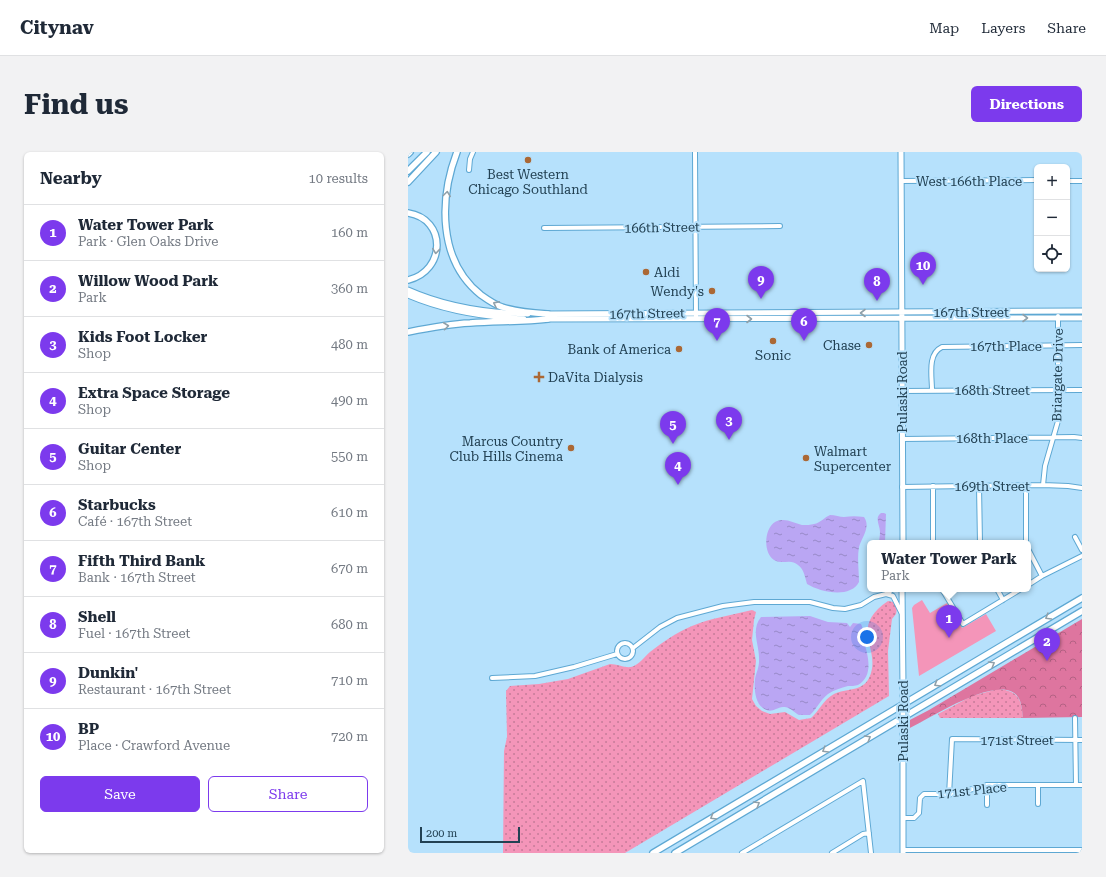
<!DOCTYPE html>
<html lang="en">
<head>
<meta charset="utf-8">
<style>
  :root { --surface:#fff; --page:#f2f2f3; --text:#1f2937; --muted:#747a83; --line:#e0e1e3; --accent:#7c3aed }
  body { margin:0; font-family:"Roboto Serif",serif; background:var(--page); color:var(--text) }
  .controls { position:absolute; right:12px; top:12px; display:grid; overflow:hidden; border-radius:6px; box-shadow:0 1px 3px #0004 }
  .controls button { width:36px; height:36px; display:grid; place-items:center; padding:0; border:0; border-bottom:1px solid var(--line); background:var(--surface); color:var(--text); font:20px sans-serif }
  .scale { position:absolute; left:12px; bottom:10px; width:100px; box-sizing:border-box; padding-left:4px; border:2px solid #224153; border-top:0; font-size:11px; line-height:14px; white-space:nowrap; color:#224153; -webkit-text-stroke:3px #b6e1fc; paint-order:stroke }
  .you { position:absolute; left:459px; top:485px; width:14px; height:14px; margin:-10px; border:3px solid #fff; border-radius:50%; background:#1a73e8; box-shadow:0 0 0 6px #1a73e833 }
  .badge { display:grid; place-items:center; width:26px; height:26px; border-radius:50%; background:var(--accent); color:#fff; font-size:13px; font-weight:700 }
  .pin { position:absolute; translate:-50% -33px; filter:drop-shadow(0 1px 2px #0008) }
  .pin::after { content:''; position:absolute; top:21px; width:14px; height:12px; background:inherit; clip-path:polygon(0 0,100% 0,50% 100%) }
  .popup { position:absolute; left:459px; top:388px; width:164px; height:52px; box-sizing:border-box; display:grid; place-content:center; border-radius:6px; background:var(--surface); filter:drop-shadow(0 1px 3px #0005); font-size:13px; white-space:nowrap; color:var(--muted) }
  .popup b { font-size:15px; color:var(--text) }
  .popup::after { content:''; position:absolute; left:50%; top:100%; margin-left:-8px; border:8px solid transparent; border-top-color:var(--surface) }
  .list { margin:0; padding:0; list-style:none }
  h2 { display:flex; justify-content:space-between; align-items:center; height:52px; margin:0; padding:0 16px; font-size:17px }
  h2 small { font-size:13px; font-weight:400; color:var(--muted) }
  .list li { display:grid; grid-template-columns:26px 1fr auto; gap:12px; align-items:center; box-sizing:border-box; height:56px; padding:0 16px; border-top:1px solid var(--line) }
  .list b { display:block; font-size:15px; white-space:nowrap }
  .list p { margin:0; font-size:13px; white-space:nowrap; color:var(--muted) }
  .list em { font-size:13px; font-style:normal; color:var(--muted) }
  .actions { display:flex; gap:8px; padding:12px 16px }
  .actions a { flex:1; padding:9px 0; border:1px solid var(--accent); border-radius:6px; text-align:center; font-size:14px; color:var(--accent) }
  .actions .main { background:var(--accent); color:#fff }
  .icon { flex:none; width:22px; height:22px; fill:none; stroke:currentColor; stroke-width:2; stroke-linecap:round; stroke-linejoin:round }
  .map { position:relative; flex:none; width:674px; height:701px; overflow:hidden; border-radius:6px }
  header { display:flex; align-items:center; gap:24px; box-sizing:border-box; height:56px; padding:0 20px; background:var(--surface); border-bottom:1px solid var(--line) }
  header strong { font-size:19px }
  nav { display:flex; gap:22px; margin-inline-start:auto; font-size:14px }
  .intro { display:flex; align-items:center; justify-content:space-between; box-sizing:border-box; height:96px; padding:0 24px }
  h1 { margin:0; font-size:28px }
  .button { padding:10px 18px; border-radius:6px; background:var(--accent); color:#fff; font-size:14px; font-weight:700 }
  main { display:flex; gap:24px; padding:0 24px }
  aside { flex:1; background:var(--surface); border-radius:6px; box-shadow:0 1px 3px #0004 }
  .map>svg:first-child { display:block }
</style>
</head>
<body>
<header>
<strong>Citynav</strong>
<nav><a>Map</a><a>Layers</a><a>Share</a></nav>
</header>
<div class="intro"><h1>Find us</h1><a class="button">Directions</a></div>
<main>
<aside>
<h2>Nearby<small>10 results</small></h2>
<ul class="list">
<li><span class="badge">1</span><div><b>Water Tower Park</b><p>Park · Glen Oaks Drive</p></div><em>160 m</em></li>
<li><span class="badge">2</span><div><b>Willow Wood Park</b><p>Park</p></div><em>360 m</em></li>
<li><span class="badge">3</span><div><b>Kids Foot Locker</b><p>Shop</p></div><em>480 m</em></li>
<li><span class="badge">4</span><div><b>Extra Space Storage</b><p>Shop</p></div><em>490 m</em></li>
<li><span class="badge">5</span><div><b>Guitar Center</b><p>Shop</p></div><em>550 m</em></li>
<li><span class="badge">6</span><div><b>Starbucks</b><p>Café · 167th Street</p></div><em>610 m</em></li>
<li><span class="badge">7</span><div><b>Fifth Third Bank</b><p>Bank · 167th Street</p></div><em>670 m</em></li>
<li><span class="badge">8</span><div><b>Shell</b><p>Fuel · 167th Street</p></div><em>680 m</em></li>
<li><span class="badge">9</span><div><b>Dunkin'</b><p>Restaurant · 167th Street</p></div><em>710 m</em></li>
<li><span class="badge">10</span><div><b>BP</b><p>Place · Crawford Avenue</p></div><em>720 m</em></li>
</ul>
<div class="actions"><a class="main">Save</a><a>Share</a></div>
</aside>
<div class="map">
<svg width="674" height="701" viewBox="0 0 674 701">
  <defs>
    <pattern id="grass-dots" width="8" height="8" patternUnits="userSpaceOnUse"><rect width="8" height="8" fill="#f495b9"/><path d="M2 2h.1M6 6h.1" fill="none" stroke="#c57b99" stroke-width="1.8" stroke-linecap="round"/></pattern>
    <pattern id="forest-crowns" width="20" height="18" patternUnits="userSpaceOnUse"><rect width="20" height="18" fill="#de759f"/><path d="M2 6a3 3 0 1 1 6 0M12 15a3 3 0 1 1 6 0" fill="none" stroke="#b46284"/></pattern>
    <pattern id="water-ripples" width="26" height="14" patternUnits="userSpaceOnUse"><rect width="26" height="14" fill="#baa6f3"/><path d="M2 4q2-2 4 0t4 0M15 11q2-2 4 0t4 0" fill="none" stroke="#9789c7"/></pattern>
  </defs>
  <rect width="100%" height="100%" fill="#b6e1fc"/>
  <path fill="url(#grass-dots)" d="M480,449L485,450L489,456L488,462L484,467L480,499L481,544L217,701H95L96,599L99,585L98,539L102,534L131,532L160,527L202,512C209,512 217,516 223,515C231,513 236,505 242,500C255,490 269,480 284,474C303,466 324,463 344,458L348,460L346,468L344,488L348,509L344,547L348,554L354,559L362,562L377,560L391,568L403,566C411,559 415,548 426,542C438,536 454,540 461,526C475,497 439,477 480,449Z
    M590,537C611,539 613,547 615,566H532L530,562L564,544Z"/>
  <path fill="url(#forest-crowns)" d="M674,467V565L615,566C614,559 614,551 610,545C592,519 519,569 498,578V570L521,558Z"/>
  <path fill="#f495b9" d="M514,448L522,461L539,451L554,476L578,462L588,479L511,524L504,456L506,453Z"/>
  <path fill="url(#water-ripples)" d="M473,361H476L478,362L477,391H471C471,388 472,384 472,380C472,373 466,366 473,361Z
    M422,363C427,363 432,365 436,365C443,364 449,364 456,365C463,375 454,385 451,395C449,407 451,418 451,430C442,447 412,440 399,432C397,425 396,417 390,413C383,406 374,413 366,408C355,401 356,377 367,370C377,365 385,371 394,373C398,373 403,373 406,372C412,371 417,365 422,363Z
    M402,464L420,470L439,471L442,475L445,471L453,472C456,478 455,484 456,490C460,503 466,524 450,533C447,534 443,534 440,534C433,536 426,538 420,542C412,548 409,557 402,563H391C387,561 381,554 375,555C367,556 363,562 355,556C347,551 346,536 347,527C348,521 351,516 351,509C352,493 342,479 353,465Z"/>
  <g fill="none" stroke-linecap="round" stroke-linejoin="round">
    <g stroke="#5ea8d3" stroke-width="6">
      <path id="minor" d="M287,0L288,167
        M61,18L62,7L65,0
        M493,29L629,28
        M659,29H674
        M136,76L372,74
        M524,238C524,224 519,202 534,195L674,193
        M494,239L674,238
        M494,287L666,285L674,286
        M635,333L637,314L650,269V164
        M525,334V391
        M571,334L572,391
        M618,334V391
        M494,335L635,333L660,334L674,336
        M667,385L674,398
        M620,397L634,424
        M620,433L634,424L674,404
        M534,437L555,472L613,437
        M589,437L595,448
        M478,442L485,444L493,460
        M209 499a8 8 0 1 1 16 0a8 8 0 1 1-16 0Z
        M225,496L252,475L269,466L315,454L346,450H402L425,456L437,457L453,453L466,445L478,442L485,437
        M84,526L127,524L166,515L209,502
        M667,566L668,633
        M579,633V653
        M630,633V652
        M541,643L544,587L674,588
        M496,666H506L511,661L512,646L516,642H547L579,633H674
        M495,698H674
        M334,701L455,629L463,701
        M424,701L455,682L461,681"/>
    </g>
    <g stroke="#5ea8d3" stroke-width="7">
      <path id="major" d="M493,0L495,391
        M0,138C38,155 79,161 120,162
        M0,143C37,159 76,165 116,167
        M138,162L674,159
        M138,167L674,166
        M494,437L495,535
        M495,582V701"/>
    </g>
    <g stroke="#5ea8d3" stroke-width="8">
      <path id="highway" d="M49,0C31,47 30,109 73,143C80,148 87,153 94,155C109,160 125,161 140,162
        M0,2L2,0
        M0,19L19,0
        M0,30L28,0
        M0,61C39,67 38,119 0,128
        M0,180C20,176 41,172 62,171C88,169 114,170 140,167
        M245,701L674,446
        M267,701L674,459"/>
    </g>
    <use href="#minor" stroke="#fff" stroke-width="4"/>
    <use href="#major" stroke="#fff" stroke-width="5"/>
    <use href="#highway" stroke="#fff" stroke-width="5.5"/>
    <g stroke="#5ea8d3" stroke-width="7" stroke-linecap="butt">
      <path id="major-bridge" d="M495,535V582"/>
    </g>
    <use href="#major-bridge" stroke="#fff" stroke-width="5"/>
  </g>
  <defs><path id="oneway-chevron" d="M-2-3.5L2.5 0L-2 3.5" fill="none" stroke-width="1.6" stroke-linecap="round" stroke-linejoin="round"/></defs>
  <g stroke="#90a0a9">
    <use href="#oneway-chevron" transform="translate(39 42) rotate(-82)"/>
    <use href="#oneway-chevron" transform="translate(28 99) rotate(96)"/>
    <use href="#oneway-chevron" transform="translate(88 152) rotate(-154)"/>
    <use href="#oneway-chevron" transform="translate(455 161) rotate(180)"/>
    <use href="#oneway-chevron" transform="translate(617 166)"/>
    <use href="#oneway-chevron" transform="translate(341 167)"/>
    <use href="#oneway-chevron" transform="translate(38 174) rotate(-7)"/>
    <use href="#oneway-chevron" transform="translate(640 465) rotate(149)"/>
    <use href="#oneway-chevron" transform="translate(584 512) rotate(-31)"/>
    <use href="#oneway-chevron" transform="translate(529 532) rotate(149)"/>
    <use href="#oneway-chevron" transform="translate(460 586) rotate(-31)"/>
    <use href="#oneway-chevron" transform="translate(417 598) rotate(149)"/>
    <use href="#oneway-chevron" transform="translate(349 652) rotate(-31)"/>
    <use href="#oneway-chevron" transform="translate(305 665) rotate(149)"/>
  </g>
  <g fill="#ab6835" stroke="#b6e1fc" stroke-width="1.5">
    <circle cx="120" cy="8" r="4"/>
    <circle cx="238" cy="120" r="4"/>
    <circle cx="304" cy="139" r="4"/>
    <circle cx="365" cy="189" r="4"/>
    <circle cx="461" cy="193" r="4"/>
    <circle cx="271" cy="197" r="4"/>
    <path d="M129 219h4v4h4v4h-4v4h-4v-4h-4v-4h4z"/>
    <circle cx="163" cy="296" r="4"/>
    <circle cx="398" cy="306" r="4"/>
  </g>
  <g text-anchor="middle" stroke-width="4" stroke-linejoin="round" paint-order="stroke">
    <g font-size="13" fill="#224153" stroke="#b6e1fc" text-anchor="end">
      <text x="120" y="27" text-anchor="middle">Best Western<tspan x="120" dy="15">Chicago Southland</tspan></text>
      <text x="246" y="125" text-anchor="start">Aldi</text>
      <text x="296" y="144">Wendy's</text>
      <text x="453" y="198">Chase</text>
      <text x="263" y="202">Bank of America</text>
      <text x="365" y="208" text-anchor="middle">Sonic</text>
      <text x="140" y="230" text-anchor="start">DaVita Dialysis</text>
      <text x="155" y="294">Marcus Country<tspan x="155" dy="15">Club Hills Cinema</tspan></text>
      <text x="406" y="304" text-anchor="start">Walmart<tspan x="406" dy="15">Supercenter</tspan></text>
    </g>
    <g font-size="13" fill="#224153" stroke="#b6e1fc">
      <text x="561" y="34">West 166th Place</text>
      <text transform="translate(254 75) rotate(-1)" y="5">166th Street</text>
      <text x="563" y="165">167th Street</text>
      <text transform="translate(239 161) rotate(-1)" y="5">167th Street</text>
      <text x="598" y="199">167th Place</text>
      <text transform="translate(649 223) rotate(-89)" y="5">Briargate Drive</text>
      <text x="584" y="243">168th Street</text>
      <text transform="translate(494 240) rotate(-90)" y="5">Pulaski Road</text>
      <text x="584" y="291">168th Place</text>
      <text x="584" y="339">169th Street</text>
      <text transform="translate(495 569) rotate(-90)" y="5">Pulaski Road</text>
      <text x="609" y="593">171st Street</text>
      <text transform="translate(564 638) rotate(-6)" y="5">171st Place</text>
    </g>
  </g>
</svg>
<div class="controls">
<button>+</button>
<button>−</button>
<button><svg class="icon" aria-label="locate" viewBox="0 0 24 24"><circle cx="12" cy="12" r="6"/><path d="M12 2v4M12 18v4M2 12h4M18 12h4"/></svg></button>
</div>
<div class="scale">200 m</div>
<div class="you"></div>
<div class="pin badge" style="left:541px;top:486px">1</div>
<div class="popup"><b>Water Tower Park</b>Park</div>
<div class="pin badge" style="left:639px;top:509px">2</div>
<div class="pin badge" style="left:321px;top:288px">3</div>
<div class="pin badge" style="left:270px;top:333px">4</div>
<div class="pin badge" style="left:265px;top:292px">5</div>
<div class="pin badge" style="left:396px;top:189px">6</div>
<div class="pin badge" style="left:309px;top:189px">7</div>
<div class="pin badge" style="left:469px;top:149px">8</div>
<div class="pin badge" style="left:353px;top:147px">9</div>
<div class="pin badge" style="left:515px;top:133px">10</div>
</div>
</main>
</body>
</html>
